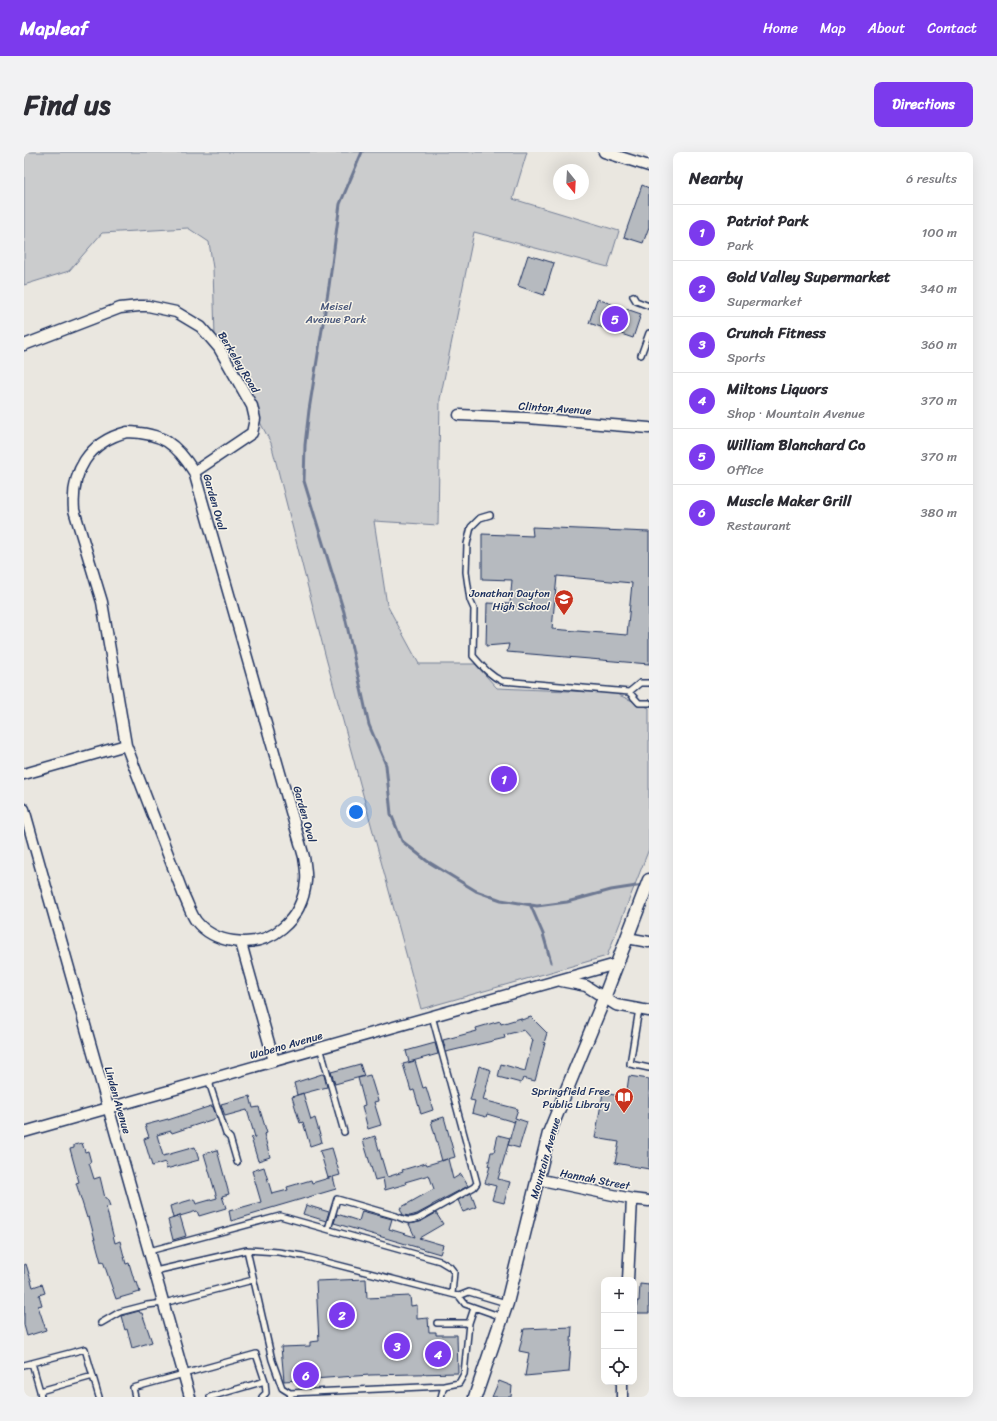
<!DOCTYPE html>
<html lang="en">
<head>
<meta charset="utf-8">
<style>
  :root { --surface:#fff; --page:#f2f2f3; --text:#2b2b33; --muted:#7c7c81; --line:#e1e1e2; --accent:#7c3aed }
  body { margin:0; font-family:Sriracha,sans-serif; background:var(--page); color:var(--text) }
  .controls { position:absolute; right:12px; bottom:12px; display:grid; overflow:hidden; border-radius:8px; box-shadow:0 4px 16px #0002 }
  .controls button { width:36px; height:36px; display:grid; place-items:center; padding:0; border:0; border-bottom:1px solid var(--line); background:var(--surface); color:var(--text); font:20px sans-serif }
  .compass { position:absolute; left:529px; top:12px; width:36px; height:36px; border-radius:50%; background:var(--surface); box-shadow:0 4px 16px #0002; rotate:162deg }
  .you { position:absolute; left:332px; top:660px; width:14px; height:14px; margin:-10px; border:3px solid #fff; border-radius:50%; background:#1a73e8; box-shadow:0 0 0 6px #1a73e833 }
  .badge { display:grid; place-items:center; width:26px; height:26px; border-radius:50%; background:var(--accent); color:#fff; font-size:13px; font-weight:700 }
  .pin { position:absolute; translate:-50% -50%; border:2px solid #fff; box-shadow:0 1px 4px #0006 }
  .list { margin:0; padding:0; list-style:none }
  h2 { display:flex; justify-content:space-between; align-items:center; height:52px; margin:0; padding:0 16px; font-size:17px }
  h2 small { font-size:13px; font-weight:400; color:var(--muted) }
  .list li { display:grid; grid-template-columns:26px 1fr auto; gap:12px; align-items:center; box-sizing:border-box; height:56px; padding:0 16px; border-top:1px solid var(--line) }
  .list b { display:block; font-size:15px; white-space:nowrap }
  .list p { margin:0; font-size:13px; white-space:nowrap; color:var(--muted) }
  .list em { font-size:13px; font-style:normal; color:var(--muted) }
  .icon { flex:none; width:22px; height:22px; fill:none; stroke:currentColor; stroke-width:2; stroke-linecap:round; stroke-linejoin:round }
  .map { position:relative; flex:none; width:625px; height:1245px; overflow:hidden; border-radius:8px }
  header { display:flex; align-items:center; gap:24px; box-sizing:border-box; height:56px; padding:0 20px; background:var(--accent); color:#fff }
  header strong { font-size:19px }
  nav { display:flex; gap:22px; margin-inline-start:auto; font-size:14px }
  .intro { display:flex; align-items:center; justify-content:space-between; box-sizing:border-box; height:96px; padding:0 24px }
  h1 { margin:0; font-size:28px }
  .button { padding:10px 18px; border-radius:8px; background:var(--accent); color:#fff; font-size:14px; font-weight:700 }
  main { display:flex; gap:24px; padding:0 24px }
  aside { flex:1; background:var(--surface); border-radius:8px; box-shadow:0 4px 16px #0002 }
  .map>svg:first-child { display:block }
</style>
</head>
<body>
<header>
<strong>Mapleaf</strong>
<nav><a>Home</a><a>Map</a><a>About</a><a>Contact</a></nav>
</header>
<div class="intro"><h1>Find us</h1><a class="button">Directions</a></div>
<main>
<div class="map">
<svg width="625" height="1245" viewBox="0 0 625 1245">
  <rect width="100%" height="100%" fill="#eae7e0"/>
  <filter id="ink" filterUnits="userSpaceOnUse"><feTurbulence type="fractalNoise" baseFrequency=".025" numOctaves="2"/><feDisplacementMap in="SourceGraphic" scale="8" xChannelSelector="R" yChannelSelector="G"/><feConvolveMatrix kernelMatrix="1 2 1 2 8 2 1 2 1" color-interpolation-filters="sRGB"/></filter>
  <g filter="url(#ink)">
    <path fill="#cbcccd" stroke="#737e96" d="M0,0H503L489,47L595,79L584,115L450,80L416,247L414,373L350,369L363,453L395,512H451L473,536L590,541L625,556V697L583,804L397,857L302,506L247,291L191,185L189,116L185,90L164,76L78,81L45,119L0,133Z"/>
    <g fill="none" stroke-linecap="round" stroke-linejoin="round">
      <path stroke="#6d7892" stroke-width="3" d="M338,0L316,52L305,134L285,258L281,293L280,329L320,460L345,573L362,613L367,662L378,689L403,709L452,739L477,748L513,754L543,750L587,738L619,733
        M506,752L519,782L527,810"/>
    </g>
    <path fill="#b6babf" stroke="#1b2f5e" fill-rule="evenodd" d="M618,33L625,36V75L619,91L600,85Z
      M504,103L530,111L520,143L494,134Z
      M573,147L617,162L609,186L565,171Z
      M508,375L625,380V512L483,500L485,492L462,494L463,451L486,452L488,428L458,427V382L509,384ZM533,424L608,431L603,483L528,477Z
      M507,865L523,881L520,891H521L511,929L499,926L497,931L474,925L477,912L501,919L509,888L500,878L480,883L481,886L422,900L419,888L453,879L452,876L476,869L477,872L497,866V868Z
      M411,891L414,902L385,910L382,899Z
      M391,909L399,936L402,935L409,958L397,962L390,938L387,939L379,912Z
      M336,912L340,924L311,932L307,920Z
      M455,914L467,918L459,948L494,957L491,966L503,970L495,996L484,993L491,968L490,970L463,962L462,965L448,961L451,949L446,948Z
      M298,922L300,923L303,935L273,943L270,931Z
      M346,923L354,949L350,950L357,973L344,977L338,954L341,953L334,926Z
      M605,924L625,927V1017L591,1011L595,990L571,986L579,941L602,945Z
      M279,941L287,968L291,966L298,990L286,994L279,970L276,971L268,945Z
      M226,944L229,956L235,955L243,981L240,982L246,1005L234,1009L227,986L231,985L223,958L201,964L197,952Z
      M187,954L189,955L193,966L148,981L147,979L133,983L139,1004L171,995L175,1008L142,1017L141,1010L128,1014L120,987L125,985L121,973L144,967V968Z
      M420,965L431,1005L424,1007L429,1027L437,1022L444,1034L408,1053V1054L393,1062L386,1064L379,1063L376,1056L410,1037L405,1023L381,1030L382,1032L361,1038L359,1026L351,1028L339,988L351,984L363,1025L379,1020L378,1018L402,1011L403,1013L423,1007L418,1009L407,969Z
      M474,983L486,986L474,1027L486,1030L480,1051L468,1048L472,1034L461,1031L466,1014H464L467,1000H470Z
      M58,991L61,1000L64,999L67,1010L65,1011L70,1027L76,1025L81,1046H83L86,1054L82,1055L91,1091L96,1089L102,1112L105,1111L111,1131L113,1130L116,1140L92,1147L79,1109L77,1110L65,1065L63,1066L52,1031L55,1030L46,997L50,996V993Z
      M308,996L316,1023L309,1025L312,1037L237,1059V1060L207,1069L205,1059L237,1050L228,1019L240,1015L248,1042L264,1038L263,1035L287,1028L288,1031L308,1025L304,1026L296,999Z
      M193,998L205,1042L198,1044L202,1056L175,1064L173,1059L149,1066L146,1054L170,1047L172,1052L193,1046L180,1002Z
      M447,1041L452,1055L439,1060L434,1048Z
      M282,1053L305,1060L302,1069L279,1062Z
      M338,1059L368,1067L365,1077L391,1085L385,1072L396,1070L412,1061L419,1072L395,1086L419,1093L416,1102L310,1071L313,1062L335,1069Z
      M156,1064L162,1084L149,1088L144,1068Z
      M2,1112L9,1135L18,1132L21,1141L15,1143L18,1153L14,1154L22,1178L3,1184L0,1173V1113Z
      M342,1127L343,1146L386,1144L387,1154L393,1153V1167L404,1166L405,1180H412V1183H433L434,1221L346,1223L260,1229L257,1195L286,1194V1190L295,1189L292,1129Z
      M616,1132L625,1133V1161H612L613,1149H615Z
      M115,1159L116,1161H118L128,1190L108,1196L103,1177L101,1178L97,1164Z
      M548,1175L545,1220L501,1224L505,1201L495,1199L500,1177Z
      M475,1229L488,1234L487,1245H468Z"/>
    <g fill="none" stroke-linecap="round" stroke-linejoin="round">
      <g stroke="#1b2f5e" stroke-width="8">
        <path id="service" d="M609,144L612,149L625,154
          M617,203L625,181
          M466,363L456,366L447,375L443,392L442,420L446,448L450,457L449,504C458,514 466,524 478,529L605,540L616,531H625
          M605,540L615,551H625
          M615,857L606,912L625,916
          M296,895L320,980
          M184,927L202,982L206,986L213,1010
          M304,1077L313,1047L372,1064C381,1068 385,1070 395,1066L450,1035L453,1031L408,864
          M223,1098L248,1208L258,1236L266,1241
          M125,1099L256,1064L416,1109L426,1115L430,1120L428,1142
          M131,1119L223,1098L254,1100L279,1104L435,1144L445,1140L482,1151
          M435,1144L441,1152L478,1165
          M77,1171L96,1160L123,1153L140,1151L229,1128
          M413,1171H445
          M8,1211L16,1239L69,1224
          M0,1213L61,1197L75,1245
          M420,1234L435,1231L440,1222L445,1171L450,1156
          M16,1239L17,1245
          M111,1245L109,1236L232,1202L241,1229L186,1245
          M238,1245L242,1241L241,1229
          M267,1245L266,1241L420,1234L417,1245"/>
      </g>
      <g stroke="#1b2f5e" stroke-width="13">
        <path id="minor" d="M580,0L625,14
          M0,193L96,156L115,154H124L152,160L177,175L195,196L228,254L231,267L228,281L170,320
          M435,263L503,266L625,276
          M103,280C138,281 152,291 170,320L280,705C281,713 283,721 282,729C278,768 248,795 209,789C195,787 181,780 172,769C167,762 164,752 160,744L102,593L78,450L50,358C47,320 64,290 103,280Z
          M0,622L102,593
          M0,657L166,1245
          M603,786L625,790
          M217,791L250,909
          M537,829L562,834L592,853L625,859
          M0,980L592,812
          M513,1027L608,1047L625,1049
          M604,1128L608,1047
          M598,1245V1230"/>
      </g>
      <g stroke="#1b2f5e" stroke-width="15">
        <path id="tertiary" d="M451,1245L483,1151L525,981L575,859L625,728"/>
      </g>
      <use href="#service" stroke="#f7f3e8" stroke-width="5"/>
      <use href="#minor" stroke="#f7f3e8" stroke-width="10"/>
      <use href="#tertiary" stroke="#f7f3e8" stroke-width="12"/>
    </g>
  </g>
  <defs>
    <g id="school-pin" transform="scale(1)"><path d="M0 17L-7.5 6A9.5 9.5 0 1 1 7.5 6Z" fill="#c8321e" stroke="#f7f3e8"/><path d="M0-5L7-2L0 1L-7-2ZM-4 1L0 2.5L4 1V4Q0 6-4 4Z" fill="#fff"/></g>
    <g id="library-pin" transform="scale(1)"><path d="M0 17L-7.5 6A9.5 9.5 0 1 1 7.5 6Z" fill="#c8321e" stroke="#f7f3e8"/><path d="M-6-4Q-3-5.5-.7-3.5V5Q-3 3-6 4ZM6-4Q3-5.5 .7-3.5V5Q3 3 6 4Z" fill="#fff"/></g>
  </defs>
  <g fill-rule="evenodd">
    <use href="#school-pin" x="540" y="447"/>
    <use href="#library-pin" x="600" y="945"/>
  </g>
  <g text-anchor="middle" stroke-width="3" stroke-linejoin="round" paint-order="stroke">
    <g font-size="11" fill="#47567a" stroke="#f7f3e8">
      <text x="312" y="158">Meisel<tspan x="312" dy="13">Avenue Park</tspan></text>
    </g>
    <g font-size="11" fill="#1b2f5e" stroke="#f7f3e8">
      <text transform="translate(215 210) rotate(59)" y="4">Berkeley Road</text>
      <text transform="translate(531 256) rotate(4)" y="4">Clinton Avenue</text>
      <text transform="translate(191 350) rotate(74)" y="4">Garden Oval</text>
      <text transform="translate(281 662) rotate(74)" y="4">Garden Oval</text>
      <text transform="translate(262 893) rotate(-16)" y="4">Wabeno Avenue</text>
      <text transform="translate(94 948) rotate(74)" y="4">Linden Avenue</text>
      <text transform="translate(521 1006) rotate(-74)" y="4">Mountain Avenue</text>
      <text transform="translate(571 1027) rotate(11)" y="4">Hannah Street</text>
    </g>
    <g font-size="11" fill="#1b2f5e" stroke="#f7f3e8" text-anchor="end">
      <text x="526" y="445">Jonathan Dayton<tspan x="526" dy="13">High School</tspan></text>
      <text x="586" y="943">Springfield Free<tspan x="586" dy="13">Public Library</tspan></text>
    </g>
  </g>
</svg>
<div class="controls">
<button>+</button>
<button>−</button>
<button><svg class="icon" aria-label="locate" viewBox="0 0 24 24"><circle cx="12" cy="12" r="6"/><path d="M12 2v4M12 18v4M2 12h4M18 12h4"/></svg></button>
</div>
<svg class="compass" viewBox="-18 -18 36 36"><path d="M0-13l5 13h-10z" fill="#e53935"/><path d="M0 13l5-13h-10z" fill="#7c7c81"/></svg>
<div class="you"></div>
<div class="pin badge" style="left:480px;top:627px">1</div>
<div class="pin badge" style="left:318px;top:1163px">2</div>
<div class="pin badge" style="left:373px;top:1194px">3</div>
<div class="pin badge" style="left:414px;top:1202px">4</div>
<div class="pin badge" style="left:591px;top:167px">5</div>
<div class="pin badge" style="left:282px;top:1223px">6</div>
</div>
<aside>
<h2>Nearby<small>6 results</small></h2>
<ul class="list">
<li><span class="badge">1</span><div><b>Patriot Park</b><p>Park</p></div><em>100 m</em></li>
<li><span class="badge">2</span><div><b>Gold Valley Supermarket</b><p>Supermarket</p></div><em>340 m</em></li>
<li><span class="badge">3</span><div><b>Crunch Fitness</b><p>Sports</p></div><em>360 m</em></li>
<li><span class="badge">4</span><div><b>Miltons Liquors</b><p>Shop · Mountain Avenue</p></div><em>370 m</em></li>
<li><span class="badge">5</span><div><b>William Blanchard Co</b><p>Office</p></div><em>370 m</em></li>
<li><span class="badge">6</span><div><b>Muscle Maker Grill</b><p>Restaurant</p></div><em>380 m</em></li>
</ul>
</aside>
</main>
</body>
</html>
